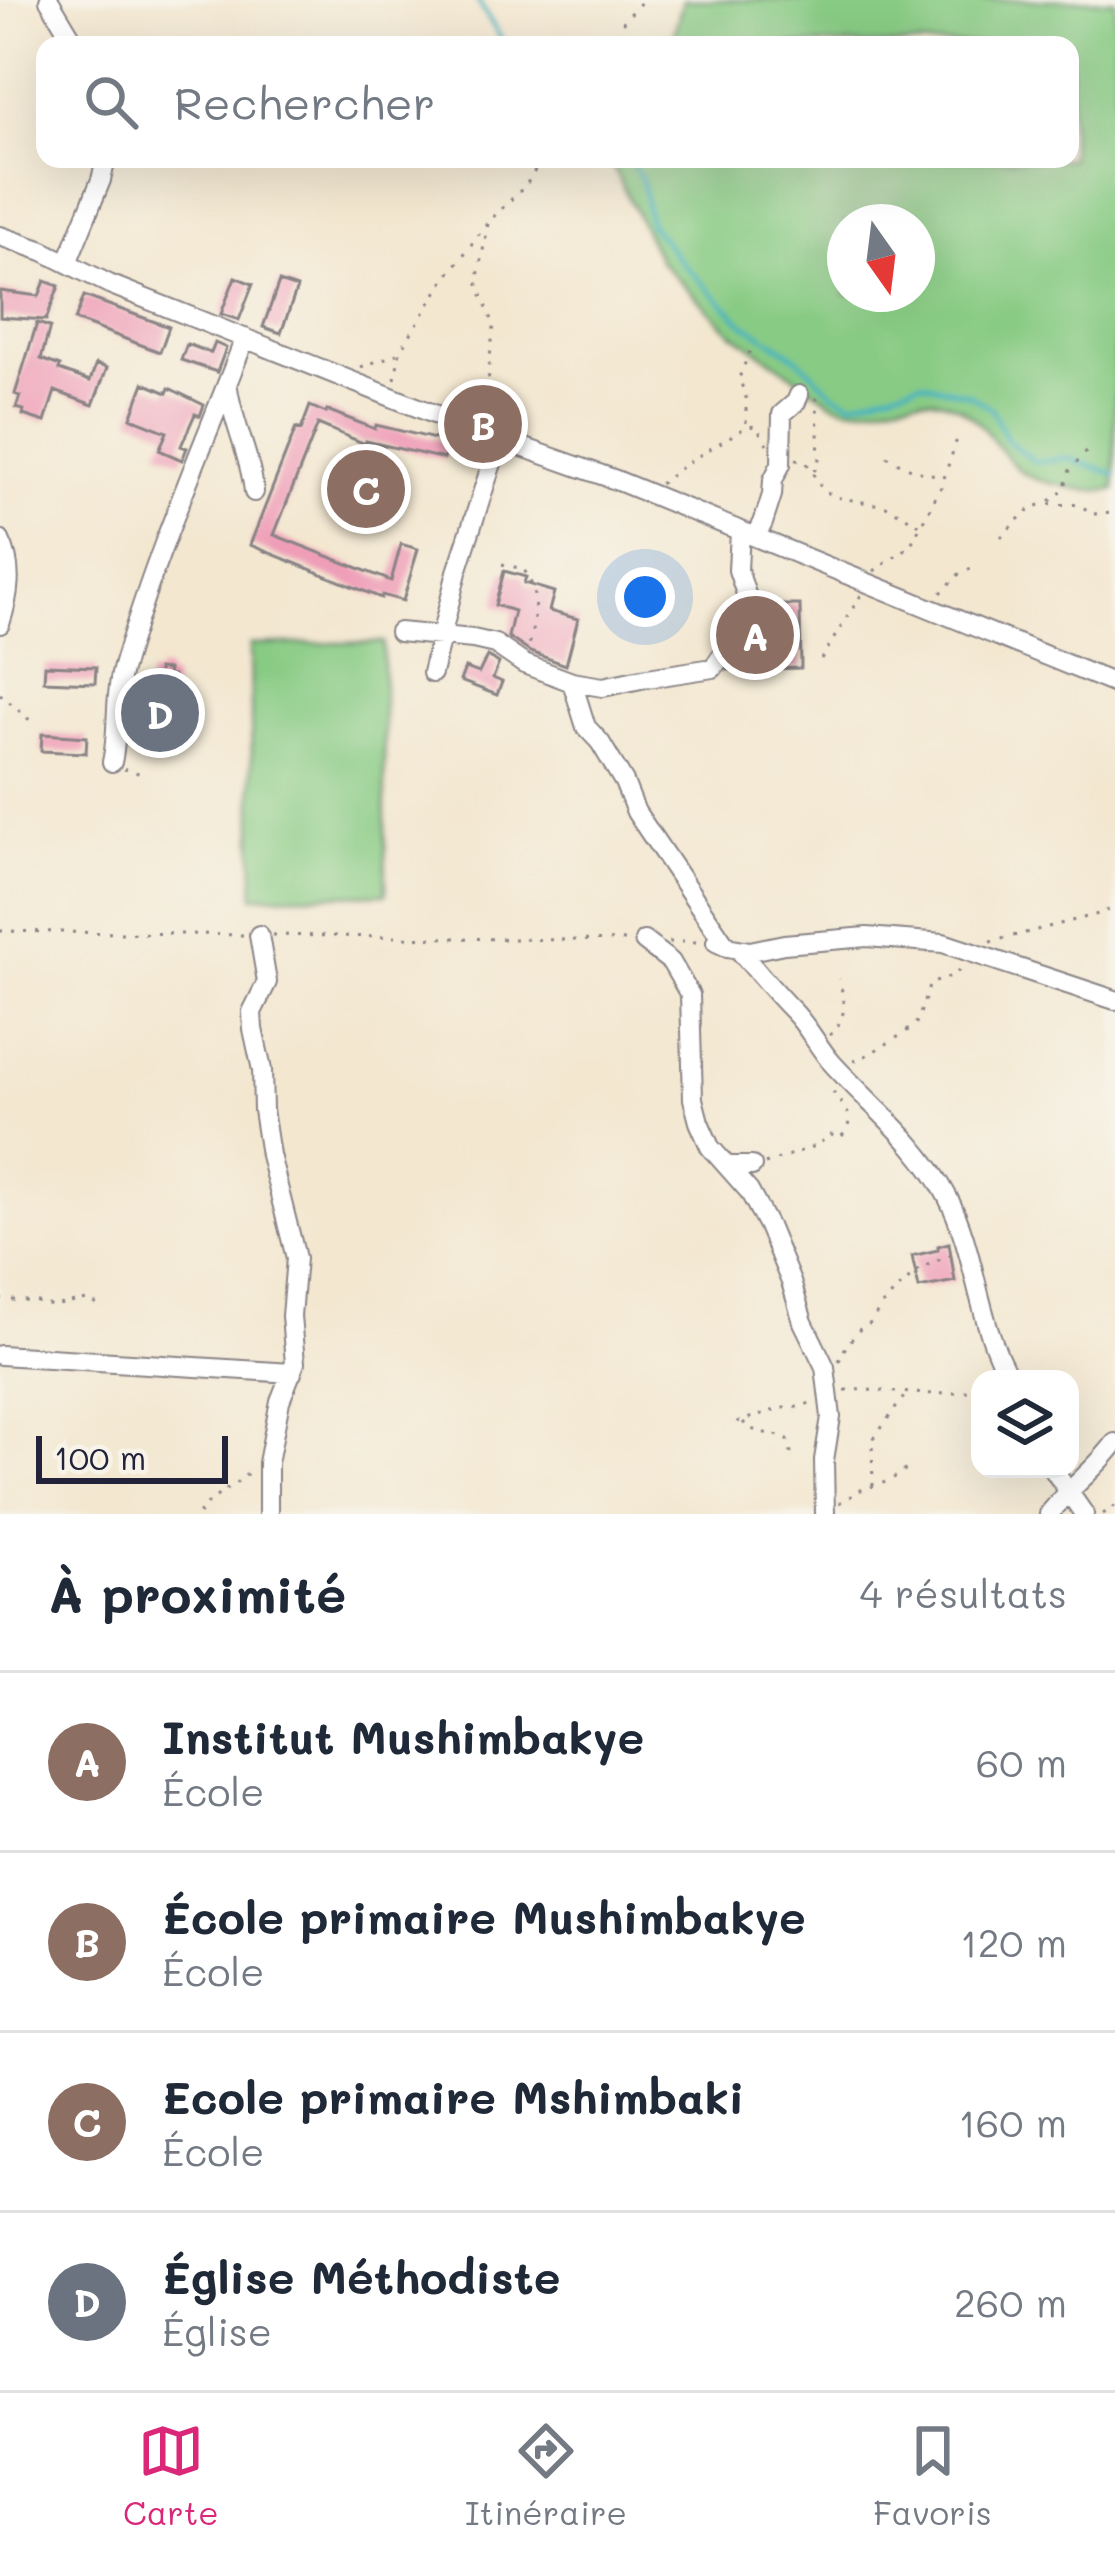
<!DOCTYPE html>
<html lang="fr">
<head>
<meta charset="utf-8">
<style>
  :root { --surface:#fff; --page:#f6f6f7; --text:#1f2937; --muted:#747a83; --line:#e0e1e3; --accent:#db2777 }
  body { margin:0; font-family:Mali,sans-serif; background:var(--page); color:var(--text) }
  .controls { position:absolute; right:36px; bottom:36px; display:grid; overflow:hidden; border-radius:24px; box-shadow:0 12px 48px #0002 }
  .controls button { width:108px; height:108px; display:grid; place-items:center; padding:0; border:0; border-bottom:3px solid var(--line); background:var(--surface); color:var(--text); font:60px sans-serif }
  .compass { position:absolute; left:827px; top:204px; width:108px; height:108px; border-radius:50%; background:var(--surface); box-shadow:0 12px 48px #0002; rotate:166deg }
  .scale { position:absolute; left:36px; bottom:30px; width:192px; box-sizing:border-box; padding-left:12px; border:6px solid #22223b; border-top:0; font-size:33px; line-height:42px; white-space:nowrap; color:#22223b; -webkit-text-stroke:9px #f7f3e8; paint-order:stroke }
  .you { position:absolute; left:645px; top:597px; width:42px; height:42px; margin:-30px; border:9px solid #fff; border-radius:50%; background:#1a73e8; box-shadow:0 0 0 18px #1a73e833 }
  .badge { display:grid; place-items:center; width:78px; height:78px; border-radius:50%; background:var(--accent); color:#fff; font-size:39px; font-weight:700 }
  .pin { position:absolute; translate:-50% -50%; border:6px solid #fff; box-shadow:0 3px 12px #0006 }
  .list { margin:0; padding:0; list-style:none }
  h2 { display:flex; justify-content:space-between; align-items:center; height:156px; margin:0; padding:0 48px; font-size:51px }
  h2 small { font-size:39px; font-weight:400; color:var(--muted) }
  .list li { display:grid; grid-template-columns:78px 1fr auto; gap:36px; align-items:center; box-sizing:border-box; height:180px; padding:0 48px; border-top:3px solid var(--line) }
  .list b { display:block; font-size:45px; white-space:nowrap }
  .list p { margin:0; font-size:39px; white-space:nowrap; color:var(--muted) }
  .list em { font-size:39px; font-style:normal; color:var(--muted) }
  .icon { flex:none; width:66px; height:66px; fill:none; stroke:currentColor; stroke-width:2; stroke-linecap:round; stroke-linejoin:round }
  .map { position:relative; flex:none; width:1115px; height:1514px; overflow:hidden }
  .search { position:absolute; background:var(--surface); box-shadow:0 12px 48px #0002; left:36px; right:36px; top:36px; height:132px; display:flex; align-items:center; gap:30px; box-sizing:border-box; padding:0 42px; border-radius:24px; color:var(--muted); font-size:45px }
  .sheet { height:876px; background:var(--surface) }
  nav { display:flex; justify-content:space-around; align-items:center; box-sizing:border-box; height:168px; border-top:3px solid var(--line); background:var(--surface); font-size:33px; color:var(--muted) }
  nav a { display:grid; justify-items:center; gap:6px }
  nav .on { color:var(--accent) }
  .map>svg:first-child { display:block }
</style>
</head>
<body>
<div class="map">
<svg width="1115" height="1514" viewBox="0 0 1115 1514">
  <rect width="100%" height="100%" fill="#f7f3e8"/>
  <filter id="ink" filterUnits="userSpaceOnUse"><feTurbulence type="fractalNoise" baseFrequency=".00833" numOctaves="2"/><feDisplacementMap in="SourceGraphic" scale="24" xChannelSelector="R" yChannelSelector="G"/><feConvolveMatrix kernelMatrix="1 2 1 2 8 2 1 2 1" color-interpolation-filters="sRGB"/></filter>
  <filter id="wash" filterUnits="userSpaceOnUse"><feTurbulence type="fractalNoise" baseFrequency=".004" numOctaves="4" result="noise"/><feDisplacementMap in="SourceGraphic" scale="48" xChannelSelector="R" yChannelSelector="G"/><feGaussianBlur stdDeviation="2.7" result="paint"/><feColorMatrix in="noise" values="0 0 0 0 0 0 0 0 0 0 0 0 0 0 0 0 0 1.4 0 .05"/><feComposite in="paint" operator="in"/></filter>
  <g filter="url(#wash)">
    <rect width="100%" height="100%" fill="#f3e7d0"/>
    <path fill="#88cb84" stroke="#557660" stroke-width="3" fill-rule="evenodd" d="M683,0H1115V489C1098,493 1086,490 1069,487C1050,483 1031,481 1017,468C996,449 984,421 958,407C911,381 870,423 830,401L731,332L660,261L609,159H1070V45H671ZM917,222V294H845V222Z
      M383,642L386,894L254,896L250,645Z"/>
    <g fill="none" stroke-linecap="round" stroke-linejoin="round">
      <path stroke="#44b2c0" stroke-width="4.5" d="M477,0L505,45
        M628,159L642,179L649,223L684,265L743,323L796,357L833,393L852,402L921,382L968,394L992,409L1007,440L1035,462L1066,458L1115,474"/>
    </g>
    <g id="blocks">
      <path fill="#ef9cb7" d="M235,277L253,284L239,320L221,314Z
        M45,281L59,286L46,320L0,317V291L39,296Z
        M279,282L297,288L281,333L263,327Z
        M84,296L169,327L160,352L75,320Z
        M37,323L50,327L41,359L60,366L59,370L90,381L96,364L107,368L93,405L55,391L45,422L23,415L24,410L16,408L20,396L15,394Z
        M215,343L226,348L217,372L181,360L187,344L211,353Z
        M144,383L167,393L169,388L204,405L200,416L195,414L181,446L187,448L182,460L159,450L167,432L131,418Z
        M310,406L326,413L327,410L375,429L376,425L448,442L444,459L366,441L365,444L318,424L274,535L391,581L401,544L418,549L403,601L382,595L381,598L250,545L296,428L301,430Z
        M504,571L526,577L524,583L554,592L549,611L578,619L566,665L530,652L508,637L514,611L495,605Z
        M782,605H800L801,668L728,670L741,652L783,651Z
        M487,656L499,663L493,678L502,682L497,695L460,681L465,668L479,673Z
        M45,665L96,667L95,683L44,681Z
        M158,669L168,670L167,676H173L172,703L189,704L188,723L170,722L169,743L146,742L147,723H131L132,703H148L149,675H158Z
        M42,734L87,737L86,753L41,751Z
        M949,1243L955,1281L919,1288L912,1256L938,1250V1246Z"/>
    </g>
  </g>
  <g filter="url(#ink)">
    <use href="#blocks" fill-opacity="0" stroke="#8a8486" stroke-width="3"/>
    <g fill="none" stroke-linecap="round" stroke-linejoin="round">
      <g stroke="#8a8486" stroke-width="22">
        <path id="minor" d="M49,0L76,45
          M0,236L43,251L109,284L474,430L616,480L1115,684
          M67,263L101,180L106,159
          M228,388C233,424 251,457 254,492
          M756,536L763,523L772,495L773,480L781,464L782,414L796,402L799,395
          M0,540C14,568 9,596 0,624
          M399,632L473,639L495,644L524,664L572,682L603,687L641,679L713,668L746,622L750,606L738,570L740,531
          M432,673L457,572L500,438
          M572,682L586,727L600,742L624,782L636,812L727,947
          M112,762C119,732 114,700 122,670C154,557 203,447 245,338
          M259,935L267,982L252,1012L253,1029L262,1070L263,1110L270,1155L296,1258L291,1316L295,1363L280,1401L268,1463V1514
          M644,941L671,962L690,995L693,1099L699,1122L710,1147L749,1191L768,1226L791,1282L803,1322L825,1367L831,1417L824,1460L825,1514
          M716,942L727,947L750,951L784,944L867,937L943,943L1115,1000
          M738,949C756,970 774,992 793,1011C808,1026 818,1047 832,1063C871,1106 919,1143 947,1196C977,1253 977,1323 1010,1379
          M728,1166H752
          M0,1355L292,1373
          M1053,1469L1084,1514
          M1049,1514C1069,1488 1096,1469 1115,1443"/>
      </g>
      <path stroke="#8a8486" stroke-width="3" stroke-dasharray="3 9" stroke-linecap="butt" d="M613,45L622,23L643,0
        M488,224L477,282L494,325L488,373L491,392L501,414L499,422
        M361,367L397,354
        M395,379L400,351L444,281L488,222L526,185L542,159
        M746,423V397L739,378L750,351
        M887,456C905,468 920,474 941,475
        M796,459L806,462L822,489L835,497L886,506L920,525
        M814,471L819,463L817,400L815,393
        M660,484L687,463L746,427L756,426L767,444
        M1050,501L1064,490L1070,470L1092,446
        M1001,537C1012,526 1028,506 1045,504C1055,503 1066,506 1078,504L1093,514L1115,513
        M502,564L523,569C541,590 534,625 528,650
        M874,571L910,546L941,487L957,439
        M941,593L961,572L972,569
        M821,659L861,595
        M0,694L33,723
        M124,769L142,774
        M0,931L246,935
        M273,935L630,941
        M669,942H702
        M990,942L1102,913L1115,907
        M830,1035C848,1017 845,1002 839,979
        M854,1061C865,1057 911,1031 916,1023C922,1011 925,996 930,984L954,975L962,968
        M765,1164L817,1145L831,1135L841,1137C862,1112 837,1107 830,1084
        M0,1299L37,1302L52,1306L87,1300L98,1305
        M839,1361L846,1346L860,1329L871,1323L881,1306L905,1282L921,1268L950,1255
        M845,1390C889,1388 937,1401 980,1388
        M737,1422L781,1408L799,1407L816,1401
        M743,1422C754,1436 774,1431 788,1440L792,1457
        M873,1486L872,1441L906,1394
        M839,1503L861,1490L889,1481L911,1466
        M199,1514C213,1494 234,1488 250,1471
        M1103,1514L1115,1506"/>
      <use href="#minor" stroke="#fff" stroke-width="18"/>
    </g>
  </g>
</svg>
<div class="controls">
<button><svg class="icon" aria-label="layers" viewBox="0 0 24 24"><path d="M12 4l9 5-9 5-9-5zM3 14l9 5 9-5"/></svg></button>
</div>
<svg class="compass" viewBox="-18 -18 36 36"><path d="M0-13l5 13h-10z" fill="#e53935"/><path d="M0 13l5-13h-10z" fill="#747a83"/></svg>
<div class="scale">100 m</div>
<div class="you"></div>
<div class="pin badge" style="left:755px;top:635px;background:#8d6e63">A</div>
<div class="pin badge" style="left:483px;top:424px;background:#8d6e63">B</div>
<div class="pin badge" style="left:366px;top:489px;background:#8d6e63">C</div>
<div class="pin badge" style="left:160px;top:713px;background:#6b7280">D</div>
<div class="search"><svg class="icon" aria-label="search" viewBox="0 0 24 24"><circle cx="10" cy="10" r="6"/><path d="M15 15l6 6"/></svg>Rechercher</div>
</div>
<section class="sheet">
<h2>À proximité<small>4 résultats</small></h2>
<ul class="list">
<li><span class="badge" style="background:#8d6e63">A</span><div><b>Institut Mushimbakye</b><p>École</p></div><em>60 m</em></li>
<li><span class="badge" style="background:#8d6e63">B</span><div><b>École primaire Mushimbakye</b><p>École</p></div><em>120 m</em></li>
<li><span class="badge" style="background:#8d6e63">C</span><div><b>Ecole primaire Mshimbaki</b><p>École</p></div><em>160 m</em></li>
<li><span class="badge" style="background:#6b7280">D</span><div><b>Église Méthodiste</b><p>Église</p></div><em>260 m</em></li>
</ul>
</section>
<nav>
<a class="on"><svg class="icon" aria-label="map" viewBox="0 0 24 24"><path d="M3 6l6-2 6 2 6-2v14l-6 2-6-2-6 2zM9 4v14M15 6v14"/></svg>Carte</a>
<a><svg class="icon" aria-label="directions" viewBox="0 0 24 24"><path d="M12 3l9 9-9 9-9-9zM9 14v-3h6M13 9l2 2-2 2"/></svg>Itinéraire</a>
<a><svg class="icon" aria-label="saved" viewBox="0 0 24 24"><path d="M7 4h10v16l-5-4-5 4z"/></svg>Favoris</a>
</nav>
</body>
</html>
